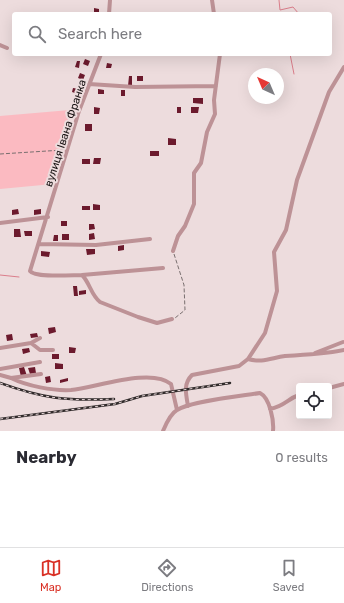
<!DOCTYPE html>
<html lang="en">
<head>
<meta charset="utf-8">
<style>
  :root { --surface:#fff; --page:#f7f7f7; --text:#2b2b33; --muted:#7c7c81; --line:#e1e1e2; --accent:#d93025 }
  body { margin:0; font-family:Rubik,sans-serif; background:var(--page); color:var(--text) }
  .controls { position:absolute; right:12px; bottom:12px; display:grid; overflow:hidden; border-radius:4px; box-shadow:0 4px 16px #0002 }
  .controls button { width:36px; height:36px; display:grid; place-items:center; padding:0; border:0; border-bottom:1px solid var(--line); background:var(--surface); color:var(--text); font:20px sans-serif }
  .compass { position:absolute; left:248px; top:68px; width:36px; height:36px; border-radius:50%; background:var(--surface); box-shadow:0 4px 16px #0002; rotate:316deg }
  .list { margin:0; padding:0; list-style:none }
  h2 { display:flex; justify-content:space-between; align-items:center; height:52px; margin:0; padding:0 16px; font-size:17px }
  h2 small { font-size:13px; font-weight:400; color:var(--muted) }
  .icon { flex:none; width:22px; height:22px; fill:none; stroke:currentColor; stroke-width:2; stroke-linecap:round; stroke-linejoin:round }
  .map { position:relative; flex:none; width:344px; height:431px; overflow:hidden }
  .search { position:absolute; background:var(--surface); box-shadow:0 4px 16px #0002; left:12px; right:12px; top:12px; height:44px; display:flex; align-items:center; gap:10px; box-sizing:border-box; padding:0 14px; border-radius:4px; color:var(--muted); font-size:15px }
  .sheet { height:116px; background:var(--surface) }
  nav { display:flex; justify-content:space-around; align-items:center; box-sizing:border-box; height:56px; border-top:1px solid var(--line); background:var(--surface); font-size:11px; color:var(--muted) }
  nav a { display:grid; justify-items:center; gap:2px }
  nav .on { color:var(--accent) }
  .map>svg:first-child { display:block }
</style>
</head>
<body>
<div class="map">
<svg width="344" height="431" viewBox="0 0 344 431">
  <rect width="100%" height="100%" fill="#eddcdd"/>
  <path fill="#fbbac1" d="M70,110L53,184L0,189V116Z"/>
  <g fill="none" stroke-linecap="round" stroke-linejoin="round">
    <path stroke="#db7e8b" stroke-width="1" d="M279,0L280,10L293,7L299,14
      M290,54L294,74
      M0,275L19,277"/>
  </g>
  <path fill="#6c1a2d" d="M94,8L99,9V14H94Z
    M85,59L90,61L88,66L83,64Z
    M77,61H80L79,68L75,67Z
    M107,63L112,64L111,68H106Z
    M80,73L85,75L83,80L78,78Z
    M129,76H132V86H128Z
    M137,76H143V81H137Z
    M73,88L80,89L78,94L72,92Z
    M98,89L104,90V94H98Z
    M121,90H125V96H121Z
    M193,98H203V104L193,103Z
    M94,107L100,108L99,114H94Z
    M177,107H181V113H177Z
    M191,107H199L198,113H191Z
    M85,124H92V131H85Z
    M168,138L176,139V145H168Z
    M150,151H159V156H150Z
    M94,158H101L100,164H93Z
    M82,159H90V164H82Z
    M93,204L100,205V210H93Z
    M82,206H90V210H82Z
    M18,209L19,214L12,215V210Z
    M41,209V214L34,215V210Z
    M61,221H67V226H61Z
    M89,224H94L95,229L89,230Z
    M14,229H20L21,237H14Z
    M24,231H32V236H25Z
    M94,233L95,239L89,240V234Z
    M62,234H69V240H62Z
    M54,235H58V241H53Z
    M124,245V250L118,251V246Z
    M86,249H95V254L87,255Z
    M41,251L50,252L49,257L41,256Z
    M73,286H77L78,296H74Z
    M86,290V294L79,295V291Z
    M55,327L56,332L49,334L48,328Z
    M37,333L38,337L31,338L30,334Z
    M12,334L13,340L7,341L6,335Z
    M69,347L76,348L75,353H69Z
    M29,348L30,352L23,354L22,349Z
    M52,354H59V359H52Z
    M55,363L63,364V369H55Z
    M24,367L27,376L21,377L19,368Z
    M35,367L36,373L30,374L28,368Z
    M50,376L51,382L46,383L45,377Z
    M68,378V381L60,383V380Z"/>
  <g fill="none" stroke-linecap="round" stroke-linejoin="round">
    <path stroke="#796f6f" stroke-width="1" stroke-dasharray="4 2" stroke-linecap="butt" d="M0,154L63,150
      M174,254L184,285L185,310L175,318"/>
    <path stroke="#bd9296" stroke-width="4" d="M212,0L214,14
      M109,14L110,0
      M0,45L7,48
      M101,54L79,111L30,271C35,278 72,275 82,275C90,283 91,295 100,302L138,317L157,323L172,319
      M89,84L135,87L216,86
      M0,223L48,217
      M39,244L96,245L150,239
      M173,251L178,236L185,226L194,204V173L201,163L207,132L215,114L214,100L220,54
      M82,275L163,268
      M31,343L40,350H53
      M0,348L31,343L40,338
      M315,353L343,342
      M248,359C262,363 271,358 285,356C305,355 324,354 344,350
      M0,369L40,362
      M0,375L11,378L41,374
      M11,378C27,386 53,391 71,390C95,388 151,367 171,384L177,410
      M329,388L344,384
      M188,406C186,394 183,384 192,375L239,366L248,359L265,333L277,291L274,252L286,230L297,180L329,92L344,67
      M270,409C285,406 287,399 299,395
      M163,431C166,424 170,414 177,410C191,401 241,396 260,393C270,398 274,421 273,431"/>
    <g stroke="#312b2b" stroke-width="2.5">
      <path id="rail" d="M0,383C44,399 67,401 114,399
        M0,419L115,404L142,396L230,383"/>
    </g>
    <use href="#rail" stroke="#eddcdd" stroke-width="1" stroke-dasharray="3" stroke-linecap="butt"/>
  </g>
  <g text-anchor="middle" stroke-width="4" stroke-linejoin="round" paint-order="stroke">
    <g font-size="11" fill="#191414" stroke="#eddcdd">
      <text transform="translate(65 133) rotate(-72)" y="4">вулиця Івана Франка</text>
    </g>
  </g>
</svg>
<div class="controls">
<button><svg class="icon" aria-label="locate" viewBox="0 0 24 24"><circle cx="12" cy="12" r="6"/><path d="M12 2v4M12 18v4M2 12h4M18 12h4"/></svg></button>
</div>
<svg class="compass" viewBox="-18 -18 36 36"><path d="M0-13l5 13h-10z" fill="#e53935"/><path d="M0 13l5-13h-10z" fill="#7c7c81"/></svg>
<div class="search"><svg class="icon" aria-label="search" viewBox="0 0 24 24"><circle cx="10" cy="10" r="6"/><path d="M15 15l6 6"/></svg>Search here</div>
</div>
<section class="sheet">
<h2>Nearby<small>0 results</small></h2>
<ul class="list">
</ul>
</section>
<nav>
<a class="on"><svg class="icon" aria-label="map" viewBox="0 0 24 24"><path d="M3 6l6-2 6 2 6-2v14l-6 2-6-2-6 2zM9 4v14M15 6v14"/></svg>Map</a>
<a><svg class="icon" aria-label="directions" viewBox="0 0 24 24"><path d="M12 3l9 9-9 9-9-9zM9 14v-3h6M13 9l2 2-2 2"/></svg>Directions</a>
<a><svg class="icon" aria-label="saved" viewBox="0 0 24 24"><path d="M7 4h10v16l-5-4-5 4z"/></svg>Saved</a>
</nav>
</body>
</html>
